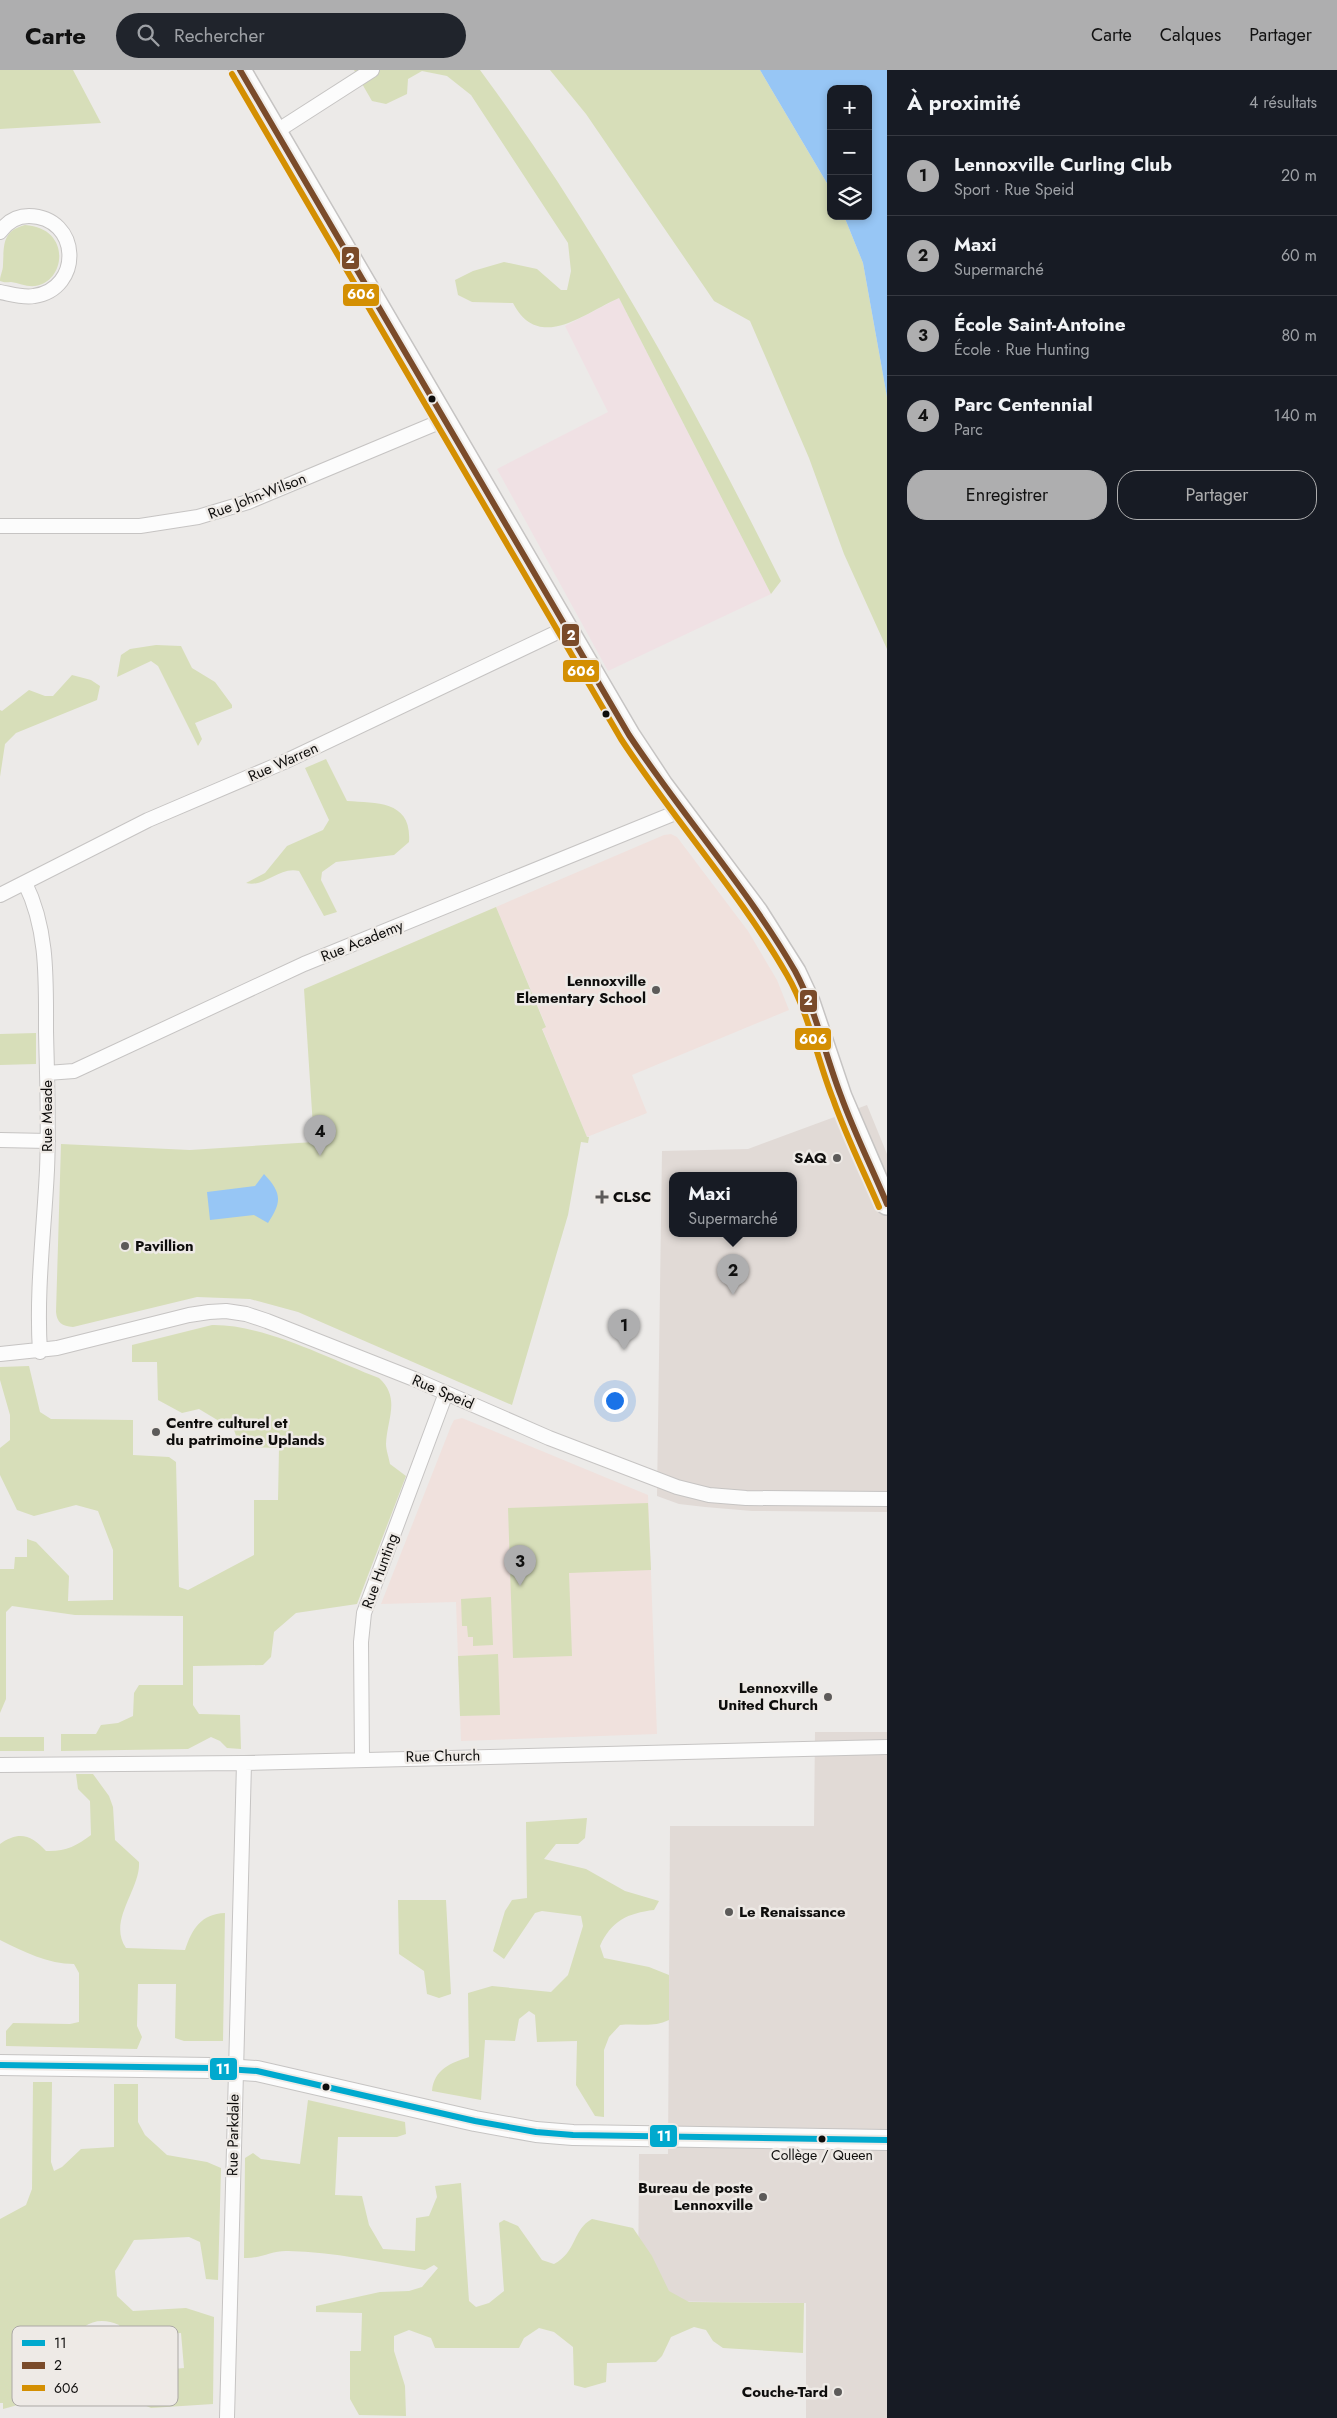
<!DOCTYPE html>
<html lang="fr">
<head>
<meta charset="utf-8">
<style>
  :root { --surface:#171b24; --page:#20242c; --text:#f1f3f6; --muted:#9ea1a6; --line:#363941; --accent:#aeaeaf }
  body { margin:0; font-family:Jost,sans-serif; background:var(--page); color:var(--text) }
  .controls { position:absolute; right:15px; top:15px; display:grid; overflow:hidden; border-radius:10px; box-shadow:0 2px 8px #0003 }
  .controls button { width:45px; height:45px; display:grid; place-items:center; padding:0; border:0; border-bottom:1px solid var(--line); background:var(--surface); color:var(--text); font:25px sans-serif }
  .you { position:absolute; left:614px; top:1330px; width:18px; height:18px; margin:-12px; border:4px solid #fff; border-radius:50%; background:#1a73e8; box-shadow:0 0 0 8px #1a73e833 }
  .badge { display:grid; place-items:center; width:32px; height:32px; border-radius:50%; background:var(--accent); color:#111; font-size:16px; font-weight:700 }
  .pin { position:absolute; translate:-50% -41px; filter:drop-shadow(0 1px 2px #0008) }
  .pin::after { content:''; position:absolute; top:26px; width:18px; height:15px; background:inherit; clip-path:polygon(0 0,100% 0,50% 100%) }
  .popup { position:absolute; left:669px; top:1102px; width:128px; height:65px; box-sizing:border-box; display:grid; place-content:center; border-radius:10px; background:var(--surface); filter:drop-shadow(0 1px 4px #0005); font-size:16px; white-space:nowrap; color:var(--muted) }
  .popup b { font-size:19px; color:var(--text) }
  .popup::after { content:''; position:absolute; left:50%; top:100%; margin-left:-10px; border:10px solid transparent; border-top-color:var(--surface) }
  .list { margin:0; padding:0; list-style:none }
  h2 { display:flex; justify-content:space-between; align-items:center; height:65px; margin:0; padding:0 20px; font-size:21px }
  h2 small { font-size:16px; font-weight:400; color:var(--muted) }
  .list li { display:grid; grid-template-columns:32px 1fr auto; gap:15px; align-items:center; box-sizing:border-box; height:80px; padding:0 20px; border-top:1px solid var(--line) }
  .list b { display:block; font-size:19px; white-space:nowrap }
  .list p { margin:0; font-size:16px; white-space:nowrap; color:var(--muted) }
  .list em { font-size:16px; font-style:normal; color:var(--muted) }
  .actions { display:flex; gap:10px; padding:15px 20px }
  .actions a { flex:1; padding:11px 0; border:1px solid var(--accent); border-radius:20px; text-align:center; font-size:18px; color:var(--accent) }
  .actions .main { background:var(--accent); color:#111 }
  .icon { flex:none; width:28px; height:28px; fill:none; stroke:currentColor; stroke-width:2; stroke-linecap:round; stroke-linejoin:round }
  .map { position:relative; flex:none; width:887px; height:2348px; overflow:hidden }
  header { display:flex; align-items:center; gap:30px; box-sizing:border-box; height:70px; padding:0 25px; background:var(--accent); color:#111 }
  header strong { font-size:24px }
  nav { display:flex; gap:28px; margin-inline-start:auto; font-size:18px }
  .search { width:350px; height:45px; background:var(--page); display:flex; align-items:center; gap:12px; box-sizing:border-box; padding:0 18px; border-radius:28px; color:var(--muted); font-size:19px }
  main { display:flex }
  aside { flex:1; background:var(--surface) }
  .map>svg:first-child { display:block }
</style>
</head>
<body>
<header>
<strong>Carte</strong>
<div class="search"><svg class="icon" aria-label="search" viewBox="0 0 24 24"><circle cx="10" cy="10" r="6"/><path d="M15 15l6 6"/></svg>Rechercher</div>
<nav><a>Carte</a><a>Calques</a><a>Partager</a></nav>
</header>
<main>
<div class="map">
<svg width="887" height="2348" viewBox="0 0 887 2348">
  <rect width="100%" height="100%" fill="#eceae8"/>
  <path fill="#e1dad6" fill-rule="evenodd" d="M867,1035L887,1084V1442L752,1441L705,1437L679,1434L657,1426L662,1081L748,1079ZM673,1106H793V1164H673Z
    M815,1662H887V2348H806V2233L638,2231L639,2084H668L670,1756H814Z"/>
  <path fill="#f0e1e4" d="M619,228L771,524L608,601L497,399L608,342L565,256Z"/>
  <path fill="#f0e1dd" d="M671,764L677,767L748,861L777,910L789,940L632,1005L647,1043L587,1067L542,958L546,956L496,837L664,765Z
    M462,1348L648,1425L657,1664L461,1671L456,1532L381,1534L451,1356L454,1350Z"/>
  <path fill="#d7deb9" d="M0,0H73L101,53L0,59Z
    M354,0H480C598,159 693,335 781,511L771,524L619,228C584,243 539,283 513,233L472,232L458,225L455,210L473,201L504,192L537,199L561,220H567L571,201L568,173L471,25L447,6L422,1L408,9L407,24L386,34L372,31Z
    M550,0H760L831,120V146H844L863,193L887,327V579L844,484L809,388L750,251L714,231L586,44Z
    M25,155C72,158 66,212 35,216C27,217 19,213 11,212C7,212 5,213 0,211C0,205 3,201 3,195C4,175 2,161 25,155Z
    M156,575L181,576L192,598L215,612L232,635V638L195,653L202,669L198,676L158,596L151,591L117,607L121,585L130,579Z
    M72,605L91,610L100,616L97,630L16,663L5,674L0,707V640L2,641L29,620L45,626H53Z
    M326,689L347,731C378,733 412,731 409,772L394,785L336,792L322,802L321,810L337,842L324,846L299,801C279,796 265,818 246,813L265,803L287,776L323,760L329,750L305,698Z
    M496,837L546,957L542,959L587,1067H589L588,1073L581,1072L568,1145L512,1335L298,1242L250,1229L197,1227L73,1257C62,1256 57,1253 56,1242L61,1074L190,1080L314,1072L304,919Z
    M36,963V994L0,995V964Z
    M212,1255C264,1254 330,1289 379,1308C401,1328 387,1349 386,1374C386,1380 389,1388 390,1394L406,1406L357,1534L296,1543L274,1562L271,1587L263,1595L193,1596V1635L199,1644L240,1645L241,1679L227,1678L220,1671L211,1667L188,1679L61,1681V1664H96L101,1655L118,1653L133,1646L134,1623L139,1615H183V1546L75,1545L12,1536L6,1542V1629L0,1643V1499H14L15,1487H27V1469L36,1472L69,1506L68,1531L113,1530V1480L98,1441L76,1435L34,1446L17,1440L0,1405V1378L10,1370V1345L0,1310V1297L29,1296L40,1342L51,1349L133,1350V1385L169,1387L176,1392L179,1517L188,1520L254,1485V1430H278L279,1378L240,1377L234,1360L199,1339L182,1343L158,1330L157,1292H132V1275Z
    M648,1433L651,1500L569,1503L572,1586L513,1588L508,1438Z
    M491,1527L493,1575L473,1576V1567H468L467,1556H462L461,1529Z
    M498,1584L500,1645L460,1646L458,1586Z
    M0,1667H44V1681H0Z
    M76,1704H93L109,1726L113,1737L115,1770L139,1792C141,1819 107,1851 126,1878L185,1880C192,1859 201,1844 225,1843L223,1971H184L175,1968L176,1914H138L137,1956L142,1967L137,1979L6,1976V1961L13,1953L70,1954L79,1952V1903L74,1894C48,1894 24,1882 0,1870V1774C20,1760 32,1766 46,1781C64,1782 77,1776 91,1765L90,1731L78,1719Z
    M587,1748L585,1768L578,1774H556L544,1789L586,1799L625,1821L659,1831L654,1840C628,1843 611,1851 600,1876L604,1888L649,1897L669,1905V1950C652,1958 638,1953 620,1955L609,1967L604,1980V2047L595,2046L576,2015L577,1971L537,1972L535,1945L529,1941L519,1949L515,1971L485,1970L481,2030L432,2021C434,1999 451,1993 469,1987L468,1923L492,1916L551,1922L568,1905L583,1856L581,1846L542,1841L535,1843L504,1889L493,1881L505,1841L512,1830L527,1828L526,1752Z
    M398,1830H446L451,1924L439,1928L427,1924L424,1901L399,1884Z
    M33,2012H52L51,2092L54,2101L62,2097L81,2079L114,2077V2014H138V2052L145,2065L167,2085L207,2092L221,2098L218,2210L206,2209L200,2172L189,2167L134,2170L115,2201L117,2226L133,2241L186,2238L214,2247L213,2334L151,2338L142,2334L140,2324L150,2301L184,2298L181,2263L124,2266L119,2255C107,2250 95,2249 84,2257L85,2270L81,2278L64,2263L15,2287L25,2295L46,2287L49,2290C48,2326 35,2331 3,2339V2333H0V2149L26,2135L32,2119Z
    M308,2030L405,2052L406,2064L397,2067H338L335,2125L362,2126L369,2155L383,2179L415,2181L416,2148L429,2146L437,2127L435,2116L461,2113L469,2231L476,2237L489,2233L504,2221L499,2153L504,2150L518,2156L542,2190L554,2194C577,2182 572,2160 592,2149L633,2158L652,2186L669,2221L689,2232L804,2233L803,2283L723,2278L713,2271L706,2260L694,2257L671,2267L662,2286L656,2292L607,2293L606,2312L585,2318L574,2315L573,2277L554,2262L539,2258L524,2268L519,2278H435L431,2268L409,2260L394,2266V2281L405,2316L406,2346L359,2345L350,2329V2281H361L362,2243L316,2242V2236L380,2222L409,2221L422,2217L438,2198L434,2195L425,2200C379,2192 334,2182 288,2181C273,2180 260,2189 244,2188L245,2088L253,2083L261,2089L300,2094Z"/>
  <path fill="#97c6f5" d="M760,0H887V327L863,193L844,146H868V19H831V120Z
    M264,1104C282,1123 282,1132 268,1153L254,1145L210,1150L207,1122L255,1116Z"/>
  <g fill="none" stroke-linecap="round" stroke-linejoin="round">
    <g stroke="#c6c4c3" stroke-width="16">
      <path id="street" d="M277,61L372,0
        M0,162C7,152 16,146 29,146C81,147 83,219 34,226C23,228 11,224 0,222
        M0,456H140L198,447L248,432L444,350
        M25,813C48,859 46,910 46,961C47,1007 49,1054 47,1100C44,1161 36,1222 40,1282
        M0,825L148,750L284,692L566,558
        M47,1003L74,1001L304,894L680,741
        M0,1070L48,1071
        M0,1284L57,1278L189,1245L209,1242L226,1241L246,1244L267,1251L414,1309L549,1368L677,1417L709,1425L746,1428L887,1429
        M362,1688L361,1572L364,1543L446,1323
        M0,1695L244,1693L887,1677
        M227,2348L244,1693"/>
    </g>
    <g stroke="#c6c4c3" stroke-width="22">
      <path id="secondary" d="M0,1995L211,1998L257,2001L475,2051L536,2062L573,2065L887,2070"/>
    </g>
    <g stroke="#c6c4c3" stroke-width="24">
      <path id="primary" d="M240,0L629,665L662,715L757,842L795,902L809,932L841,1027L887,1134"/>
    </g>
    <use href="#street" stroke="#fcfcfc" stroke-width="14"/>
    <use href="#secondary" stroke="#fcfcfc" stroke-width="20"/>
    <use href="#primary" stroke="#fcfcfc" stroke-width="21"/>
    <g stroke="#eeeae6" stroke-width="10">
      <path id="bus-1" d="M0,1995L211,1998L257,2001L475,2051L536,2062L573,2065L887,2070"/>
    </g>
    <g stroke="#eeeae6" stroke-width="10">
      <path id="bus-2" d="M240,0L629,665C682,745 747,818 795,901C816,940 825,985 841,1026C854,1062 872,1098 887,1134"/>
    </g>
    <g stroke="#eeeae6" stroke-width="10">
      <path id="bus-3" d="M232,4L621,669C674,750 739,822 787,905C809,943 817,989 833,1029C846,1066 864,1102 879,1137"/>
    </g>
    <use href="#bus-1" stroke="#00a9ce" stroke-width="6"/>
    <use href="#bus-2" stroke="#7a4b2a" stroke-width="6"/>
    <use href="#bus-3" stroke="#d48f02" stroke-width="6"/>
  </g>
  <g fill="#0e0d0c" stroke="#eeeae6" stroke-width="2">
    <circle cx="432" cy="329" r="4.5"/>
    <circle cx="606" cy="644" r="4.5"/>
    <circle cx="326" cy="2017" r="4.5"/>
    <circle cx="822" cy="2069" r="4.5"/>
  </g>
  <g fill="#5c5a59" stroke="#eeeae6" stroke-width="2">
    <circle cx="656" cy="920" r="5"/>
    <circle cx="837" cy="1088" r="5"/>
    <path d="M599.5 1119.5h5v5h5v5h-5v5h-5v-5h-5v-5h5z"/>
    <circle cx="125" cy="1176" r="5"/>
    <circle cx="156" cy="1362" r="5"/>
    <circle cx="828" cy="1627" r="5"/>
    <circle cx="729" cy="1842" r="5"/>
    <circle cx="763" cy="2127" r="5"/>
    <circle cx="838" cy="2322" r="5"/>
  </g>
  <g text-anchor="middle" stroke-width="5" stroke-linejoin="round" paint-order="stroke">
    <g font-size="14" fill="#0e0d0c" stroke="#eeeae6">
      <text x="822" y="2090">Collège / Queen</text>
    </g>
    <g font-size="15" fill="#0e0d0c" stroke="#eeeae6">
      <text transform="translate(257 426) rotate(-21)" y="5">Rue John-Wilson</text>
      <text transform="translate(283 692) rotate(-24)" y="5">Rue Warren</text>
      <text transform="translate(362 871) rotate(-22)" y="5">Rue Academy</text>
      <text transform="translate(47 1046) rotate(-90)" y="5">Rue Meade</text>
      <text transform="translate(443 1322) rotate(23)" y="5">Rue Speid</text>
      <text transform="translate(380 1501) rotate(-70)" y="5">Rue Hunting</text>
      <text transform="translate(443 1686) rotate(-1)" y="5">Rue Church</text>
      <text transform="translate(233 2065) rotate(-89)" y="5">Rue Parkdale</text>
    </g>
    <g font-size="15" font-weight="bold" fill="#0e0d0c" stroke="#eeeae6" text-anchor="end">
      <text x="646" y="916">Lennoxville<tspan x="646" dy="17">Elementary School</tspan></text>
      <text x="827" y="1093">SAQ</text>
      <text x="613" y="1132" text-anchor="start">CLSC</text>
      <text x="135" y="1181" text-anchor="start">Pavillion</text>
      <text x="166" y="1358" text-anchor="start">Centre culturel et<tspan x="166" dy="17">du patrimoine Uplands</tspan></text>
      <text x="818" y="1623">Lennoxville<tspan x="818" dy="17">United Church</tspan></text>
      <text x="739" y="1847" text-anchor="start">Le Renaissance</text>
      <text x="753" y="2123">Bureau de poste<tspan x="753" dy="17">Lennoxville</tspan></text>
      <text x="828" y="2327">Couche-Tard</text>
    </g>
  </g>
  <rect x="12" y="2256" width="166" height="80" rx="8" fill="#eeeae6" stroke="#aba8a5" stroke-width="1"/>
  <rect x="22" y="2270" width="23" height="6" fill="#00a9ce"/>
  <rect x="22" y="2292" width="23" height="7" fill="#7a4b2a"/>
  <rect x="22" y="2315" width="23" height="6" fill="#d48f02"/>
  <g font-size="14" fill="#0e0d0c">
    <text x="54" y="2278">11</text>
    <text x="54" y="2300">2</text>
    <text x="54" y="2323">606</text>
  </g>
  <g stroke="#eeeae6" stroke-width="2">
    <rect x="341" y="176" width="19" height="24" rx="5" fill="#7a4b2a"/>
    <rect x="342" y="213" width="38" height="24" rx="5" fill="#d48f02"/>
    <rect x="561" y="553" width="19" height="24" rx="5" fill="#7a4b2a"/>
    <rect x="562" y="589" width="38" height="24" rx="5" fill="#d48f02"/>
    <rect x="799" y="919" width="19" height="24" rx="5" fill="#7a4b2a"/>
    <rect x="794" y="957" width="38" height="24" rx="5" fill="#d48f02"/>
    <rect x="209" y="1987" width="29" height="24" rx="5" fill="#00a9ce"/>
    <rect x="649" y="2054" width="29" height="24" rx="5" fill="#00a9ce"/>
  </g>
  <g font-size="14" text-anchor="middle" font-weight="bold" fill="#fff">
    <text x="350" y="193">2</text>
    <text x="361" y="229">606</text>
    <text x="571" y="570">2</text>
    <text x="581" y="606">606</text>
    <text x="808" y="935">2</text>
    <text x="813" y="974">606</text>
    <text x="223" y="2004">11</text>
    <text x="664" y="2071">11</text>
  </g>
</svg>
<div class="controls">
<button>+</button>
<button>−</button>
<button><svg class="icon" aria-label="layers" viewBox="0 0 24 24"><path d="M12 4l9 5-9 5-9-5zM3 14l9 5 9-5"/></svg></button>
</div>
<div class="you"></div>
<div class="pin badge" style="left:624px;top:1280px">1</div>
<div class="pin badge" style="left:733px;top:1225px">2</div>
<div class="popup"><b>Maxi</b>Supermarché</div>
<div class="pin badge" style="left:520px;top:1516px">3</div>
<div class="pin badge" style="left:320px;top:1086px">4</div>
</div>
<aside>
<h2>À proximité<small>4 résultats</small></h2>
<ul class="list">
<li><span class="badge">1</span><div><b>Lennoxville Curling Club</b><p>Sport · Rue Speid</p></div><em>20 m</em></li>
<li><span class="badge">2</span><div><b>Maxi</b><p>Supermarché</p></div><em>60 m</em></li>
<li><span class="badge">3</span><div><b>École Saint-Antoine</b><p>École · Rue Hunting</p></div><em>80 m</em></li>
<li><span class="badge">4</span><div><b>Parc Centennial</b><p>Parc</p></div><em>140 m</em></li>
</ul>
<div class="actions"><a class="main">Enregistrer</a><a>Partager</a></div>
</aside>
</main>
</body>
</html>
